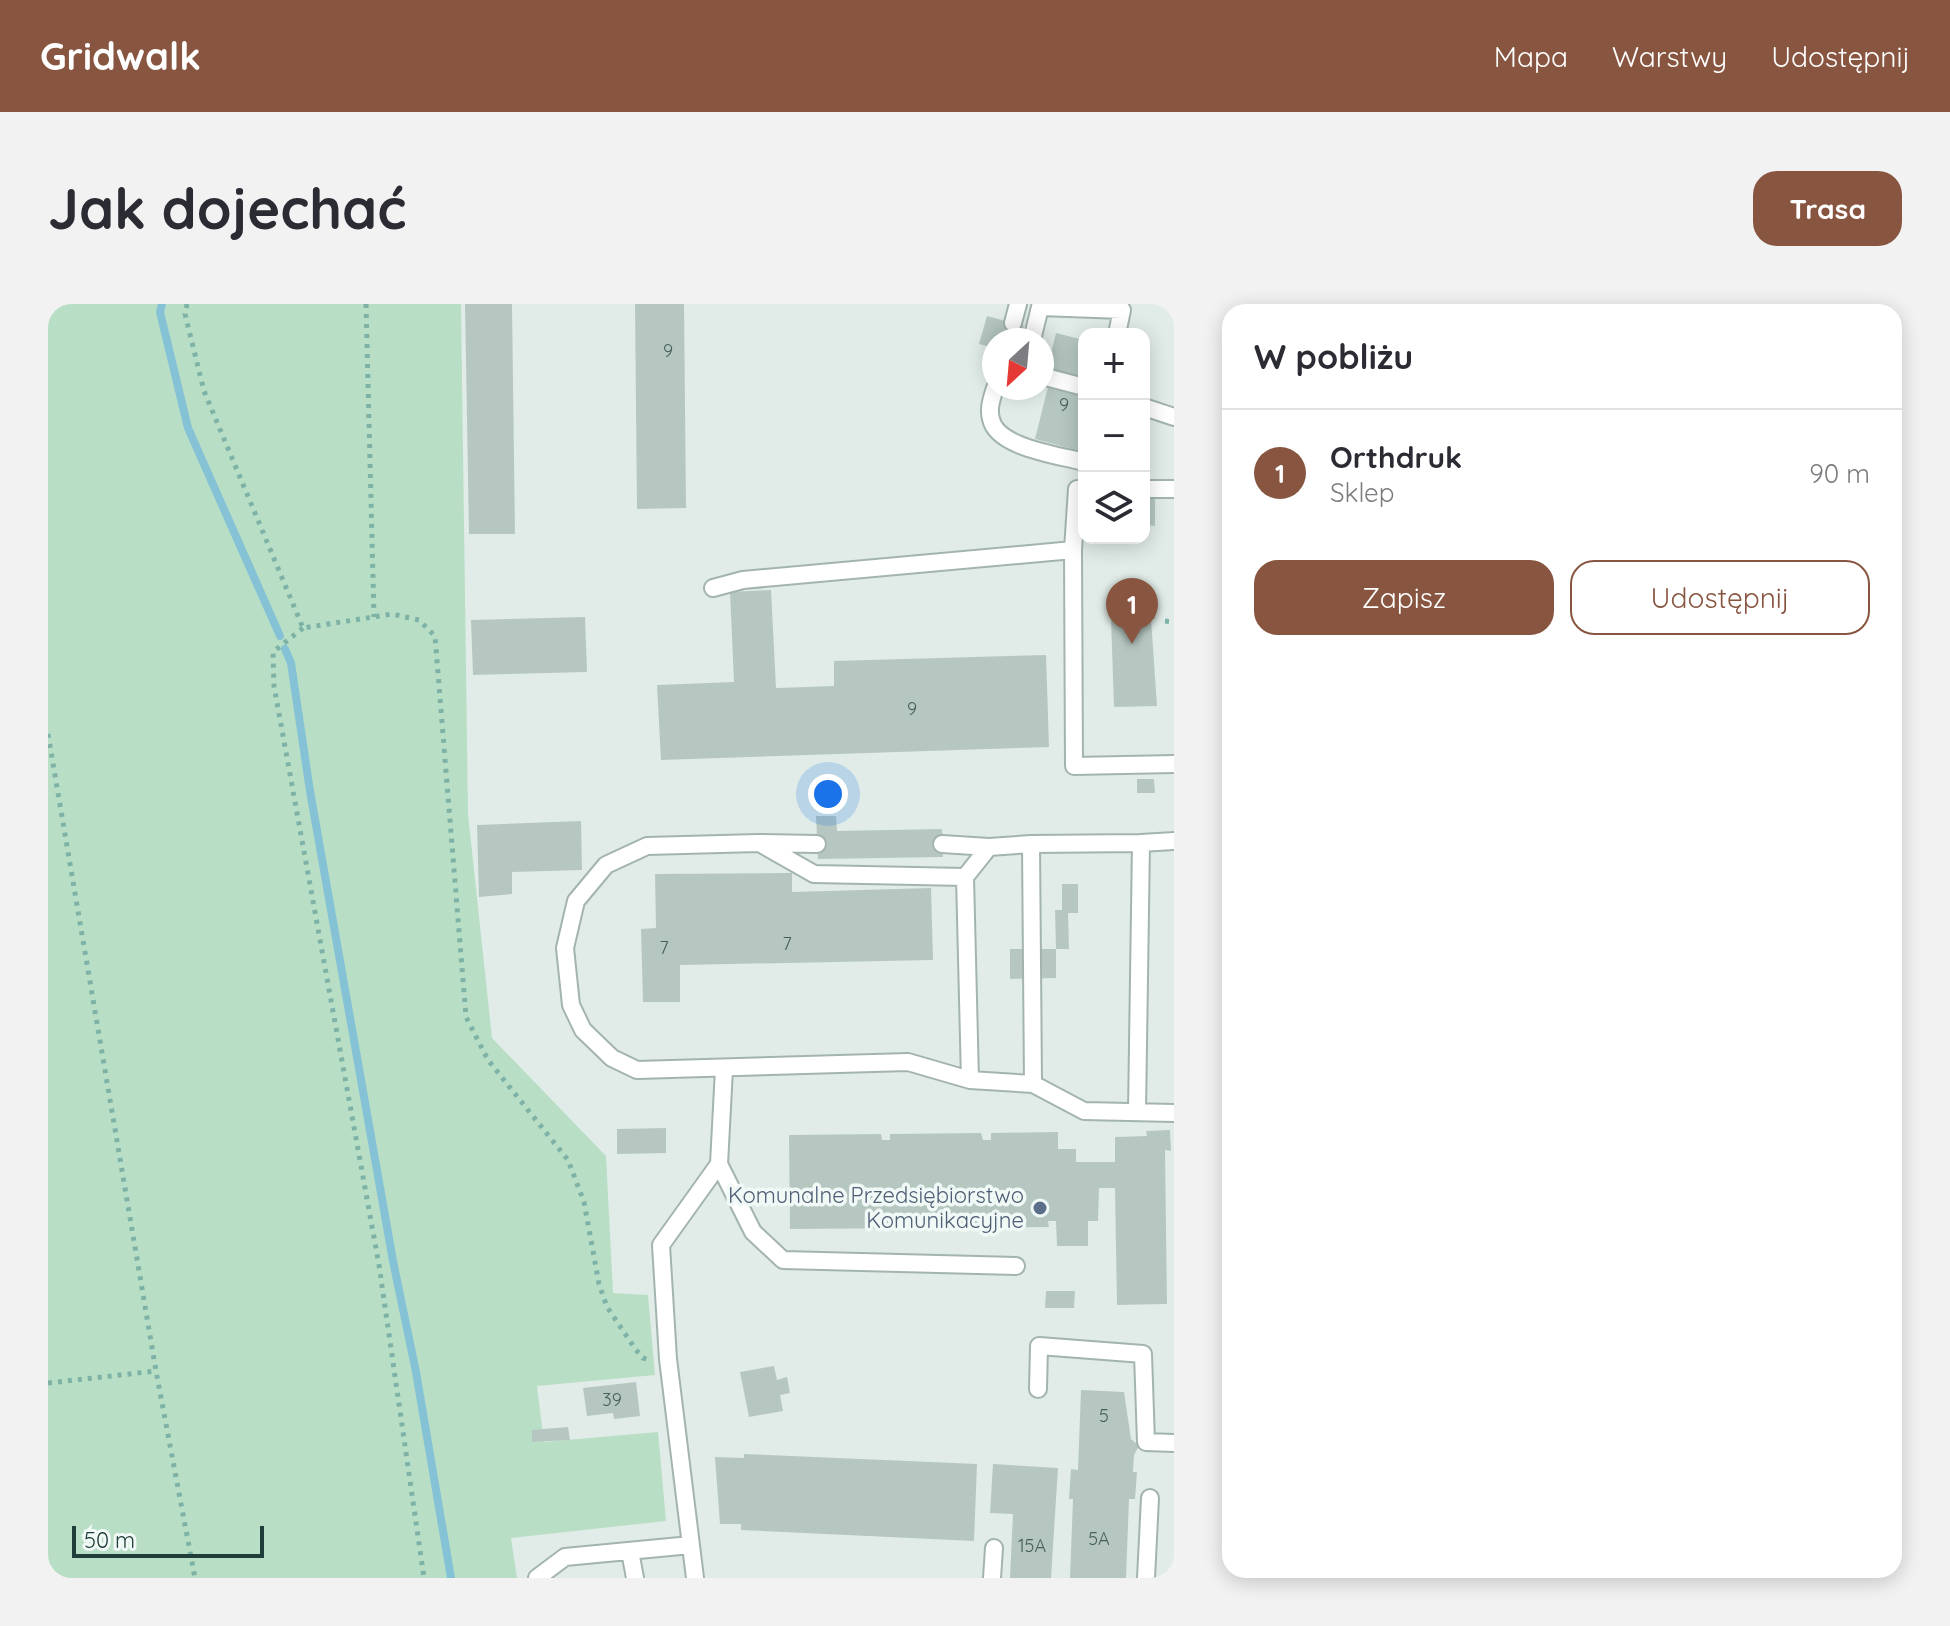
<!DOCTYPE html>
<html lang="pl">
<head>
<meta charset="utf-8">
<style>
  :root { --surface:#fff; --page:#f2f2f3; --text:#2b2b33; --muted:#7c7c81; --line:#e1e1e2; --accent:#885540 }
  body { margin:0; font-family:Quicksand,sans-serif; background:var(--page); color:var(--text) }
  .controls { position:absolute; right:24px; top:24px; display:grid; overflow:hidden; border-radius:16px; box-shadow:0 4px 20px #0003 }
  .controls button { width:72px; height:72px; display:grid; place-items:center; padding:0; border:0; border-bottom:2px solid var(--line); background:var(--surface); color:var(--text); font:40px sans-serif }
  .compass { position:absolute; left:934px; top:24px; width:72px; height:72px; border-radius:50%; background:var(--surface); box-shadow:0 4px 20px #0003; rotate:206deg }
  .scale { position:absolute; left:24px; bottom:20px; width:192px; box-sizing:border-box; padding-left:8px; border:4px solid #203e39; border-top:0; font-size:22px; line-height:28px; white-space:nowrap; color:#203e39; -webkit-text-stroke:6px #f1f9f6; paint-order:stroke }
  .you { position:absolute; left:780px; top:490px; width:28px; height:28px; margin:-20px; border:6px solid #fff; border-radius:50%; background:#1a73e8; box-shadow:0 0 0 12px #1a73e833 }
  .badge { display:grid; place-items:center; width:52px; height:52px; border-radius:50%; background:var(--accent); color:#fff; font-size:26px; font-weight:700 }
  .pin { position:absolute; translate:-50% -66px; filter:drop-shadow(0 2px 4px #0008) }
  .pin::after { content:''; position:absolute; top:42px; width:28px; height:24px; background:inherit; clip-path:polygon(0 0,100% 0,50% 100%) }
  .list { margin:0; padding:0; list-style:none }
  h2 { display:flex; justify-content:space-between; align-items:center; height:104px; margin:0; padding:0 32px; font-size:34px }
  h2 small { font-size:26px; font-weight:400; color:var(--muted) }
  .list li { display:grid; grid-template-columns:52px 1fr auto; gap:24px; align-items:center; box-sizing:border-box; height:128px; padding:0 32px; border-top:2px solid var(--line) }
  .list b { display:block; font-size:30px; white-space:nowrap }
  .list p { margin:0; font-size:26px; white-space:nowrap; color:var(--muted) }
  .list em { font-size:26px; font-style:normal; color:var(--muted) }
  .actions { display:flex; gap:16px; padding:24px 32px }
  .actions a { flex:1; padding:18px 0; border:2px solid var(--accent); border-radius:24px; text-align:center; font-size:28px; color:var(--accent) }
  .actions .main { background:var(--accent); color:#fff }
  .icon { flex:none; width:44px; height:44px; fill:none; stroke:currentColor; stroke-width:2; stroke-linecap:round; stroke-linejoin:round }
  .map { position:relative; flex:none; width:1126px; height:1274px; overflow:hidden; border-radius:24px }
  header { display:flex; align-items:center; gap:48px; box-sizing:border-box; height:112px; padding:0 40px; background:var(--accent); color:#fff }
  header strong { font-size:38px }
  nav { display:flex; gap:44px; margin-inline-start:auto; font-size:28px }
  .intro { display:flex; align-items:center; justify-content:space-between; box-sizing:border-box; height:192px; padding:0 48px }
  h1 { margin:0; font-size:56px }
  .button { padding:20px 36px; border-radius:24px; background:var(--accent); color:#fff; font-size:28px; font-weight:700 }
  main { display:flex; gap:48px; padding:0 48px }
  aside { flex:1; background:var(--surface); border-radius:24px; box-shadow:0 4px 20px #0003 }
  .map>svg:first-child { display:block }
</style>
</head>
<body>
<header>
<strong>Gridwalk</strong>
<nav><a>Mapa</a><a>Warstwy</a><a>Udostępnij</a></nav>
</header>
<div class="intro"><h1>Jak dojechać</h1><a class="button">Trasa</a></div>
<main>
<div class="map">
<svg width="1126" height="1274" viewBox="0 0 1126 1274">
  <rect width="100%" height="100%" fill="#e1ece8"/>
  <path fill="#b8dfc6" d="M0,0H413L420,510L444,734L558,852L565,989L600,991L607,1071L489,1082L496,1138L610,1128L618,1217L463,1234L469,1274H0Z"/>
  <g fill="none" stroke-linecap="round" stroke-linejoin="round">
    <path stroke="#85c2d5" stroke-width="8" d="M114,0L112,8L140,124L232,332
      M237,345L243,359L262,487L345,957L368,1068L403,1274"/>
  </g>
  <path fill="#b6c7c1" d="M417,0H464L467,230H421Z
    M587,0H636L638,204L589,205Z
    M939,12L976,22L972,36H946V44L931,40Z
    M1008,29L1036,36V148L987,135L1004,67L999,66Z
    M1096,195H1107V222L1096,221Z
    M723,286L728,384L786,382V357L998,351L1001,443L613,456L609,381L686,378L682,288Z
    M1106,286L1107,315H1103L1109,402L1066,403L1063,314H1069L1068,287Z
    M537,313L539,368L425,371L423,316Z
    M1089,475H1106L1107,489H1089Z
    M768,512H788L789,527L894,525L895,553L770,555Z
    M533,517L534,566L464,568V590L431,593L429,521Z
    M744,569V588L883,584L885,656L632,661V698H595L593,625L608,624L607,570Z
    M1014,580H1030V609H1020L1021,645H1008L1007,606H1014Z
    M962,645H1008V674L962,675Z
    M618,824V849L569,850V825Z
    M1122,826L1123,847L1117,846L1119,1000L1069,1001L1067,884H1051L1050,917H1040V942H1009L1008,917H1000L1001,923L742,925L741,831L833,830L834,836H842V830L933,829L935,836H943V829L1010,828V845H1028V858H1067V833L1099,832L1098,827Z
    M998,987H1027L1026,1004H997Z
    M726,1062L729,1076L739,1073L742,1089L732,1091L735,1107L701,1113L692,1068Z
    M588,1078L592,1112L566,1115L565,1109L539,1112L535,1084Z
    M1033,1086L1076,1088L1083,1135L1091,1142L1086,1151L1085,1168H1089L1087,1195H1081L1078,1274H1022L1025,1195H1021L1023,1165L1030,1166Z
    M520,1123L522,1136L484,1138V1126Z
    M696,1150L929,1160L926,1237L693,1226V1220H672L667,1153L696,1154Z
    M945,1160L1010,1164L1003,1274H962L965,1210L942,1209Z"/>
  <g fill="none" stroke-linecap="round" stroke-linejoin="round">
    <g stroke="#a3b4b0" stroke-width="20">
      <path id="lane" d="M965,19L970,0
        M984,36L992,3L1074,6L1069,30
        M994,72L1036,83
        M947,84C944,94 940,104 943,115C949,144 1011,151 1036,158
        M1096,103L1126,113
        M1096,185H1126
        M1025,246L1029,185H1036
        M665,284L695,276L1025,246L1026,462L1126,460
        M1093,539L1126,537
        M769,540L710,539L599,542L558,561L528,597L517,644L523,701L535,726L564,754L589,766L860,758L922,776L985,780L1036,807L1126,809
        M894,540L941,543
        M983,540L985,780
        M715,541L766,570L917,573
        M676,765L671,860L705,928L735,956L968,962
        M922,776L917,573L941,543L983,540L1093,539L1089,808
        M990,1085L991,1042L1095,1050L1098,1138L1126,1139
        M582,1247L587,1274
        M489,1274L517,1253L643,1241
        M647,1274L620,1055L613,941L671,860
        M944,1274L946,1244
        M1098,1274L1102,1194"/>
    </g>
    <path stroke="#7fb2a7" stroke-width="5" stroke-dasharray="4 6" stroke-linecap="butt" d="M139,0L137,10L156,87L255,324L344,310L371,316L387,332L418,713L440,756L520,856L536,898L551,980L559,1003L588,1046L595,1054L603,1056
      M318,0L326,313
      M1117,317L1126,318
      M255,324L225,348L226,382L331,961L376,1274
      M0,430L108,1067L147,1274
      M0,1079L108,1067"/>
    <use href="#lane" stroke="#fff" stroke-width="16"/>
  </g>
  <circle fill="#5c6f8a" stroke="#f1f9f6" stroke-width="3" cx="992" cy="904" r="8"/>
  <g text-anchor="middle" stroke-width="7" stroke-linejoin="round" paint-order="stroke">
    <g font-size="18" fill="#46605b">
      <text x="620" y="53">9</text>
      <text x="1016" y="107">9</text>
      <text x="864" y="411">9</text>
      <text x="739" y="646">7</text>
      <text x="616" y="650">7</text>
      <text x="564" y="1102">39</text>
      <text x="1056" y="1118">5</text>
      <text x="1051" y="1241">5A</text>
      <text x="984" y="1248">15A</text>
    </g>
    <g font-size="22" fill="#4e5e75" stroke="#f1f9f6" text-anchor="end">
      <text x="976" y="899">Komunalne Przedsiębiorstwo<tspan x="976" dy="25">Komunikacyjne</tspan></text>
    </g>
  </g>
</svg>
<div class="controls">
<button>+</button>
<button>−</button>
<button><svg class="icon" aria-label="layers" viewBox="0 0 24 24"><path d="M12 4l9 5-9 5-9-5zM3 14l9 5 9-5"/></svg></button>
</div>
<svg class="compass" viewBox="-18 -18 36 36"><path d="M0-13l5 13h-10z" fill="#e53935"/><path d="M0 13l5-13h-10z" fill="#7c7c81"/></svg>
<div class="scale">50 m</div>
<div class="you"></div>
<div class="pin badge" style="left:1084px;top:340px">1</div>
</div>
<aside>
<h2>W pobliżu<small></small></h2>
<ul class="list">
<li><span class="badge">1</span><div><b>Orthdruk</b><p>Sklep</p></div><em>90 m</em></li>
</ul>
<div class="actions"><a class="main">Zapisz</a><a>Udostępnij</a></div>
</aside>
</main>
</body>
</html>
